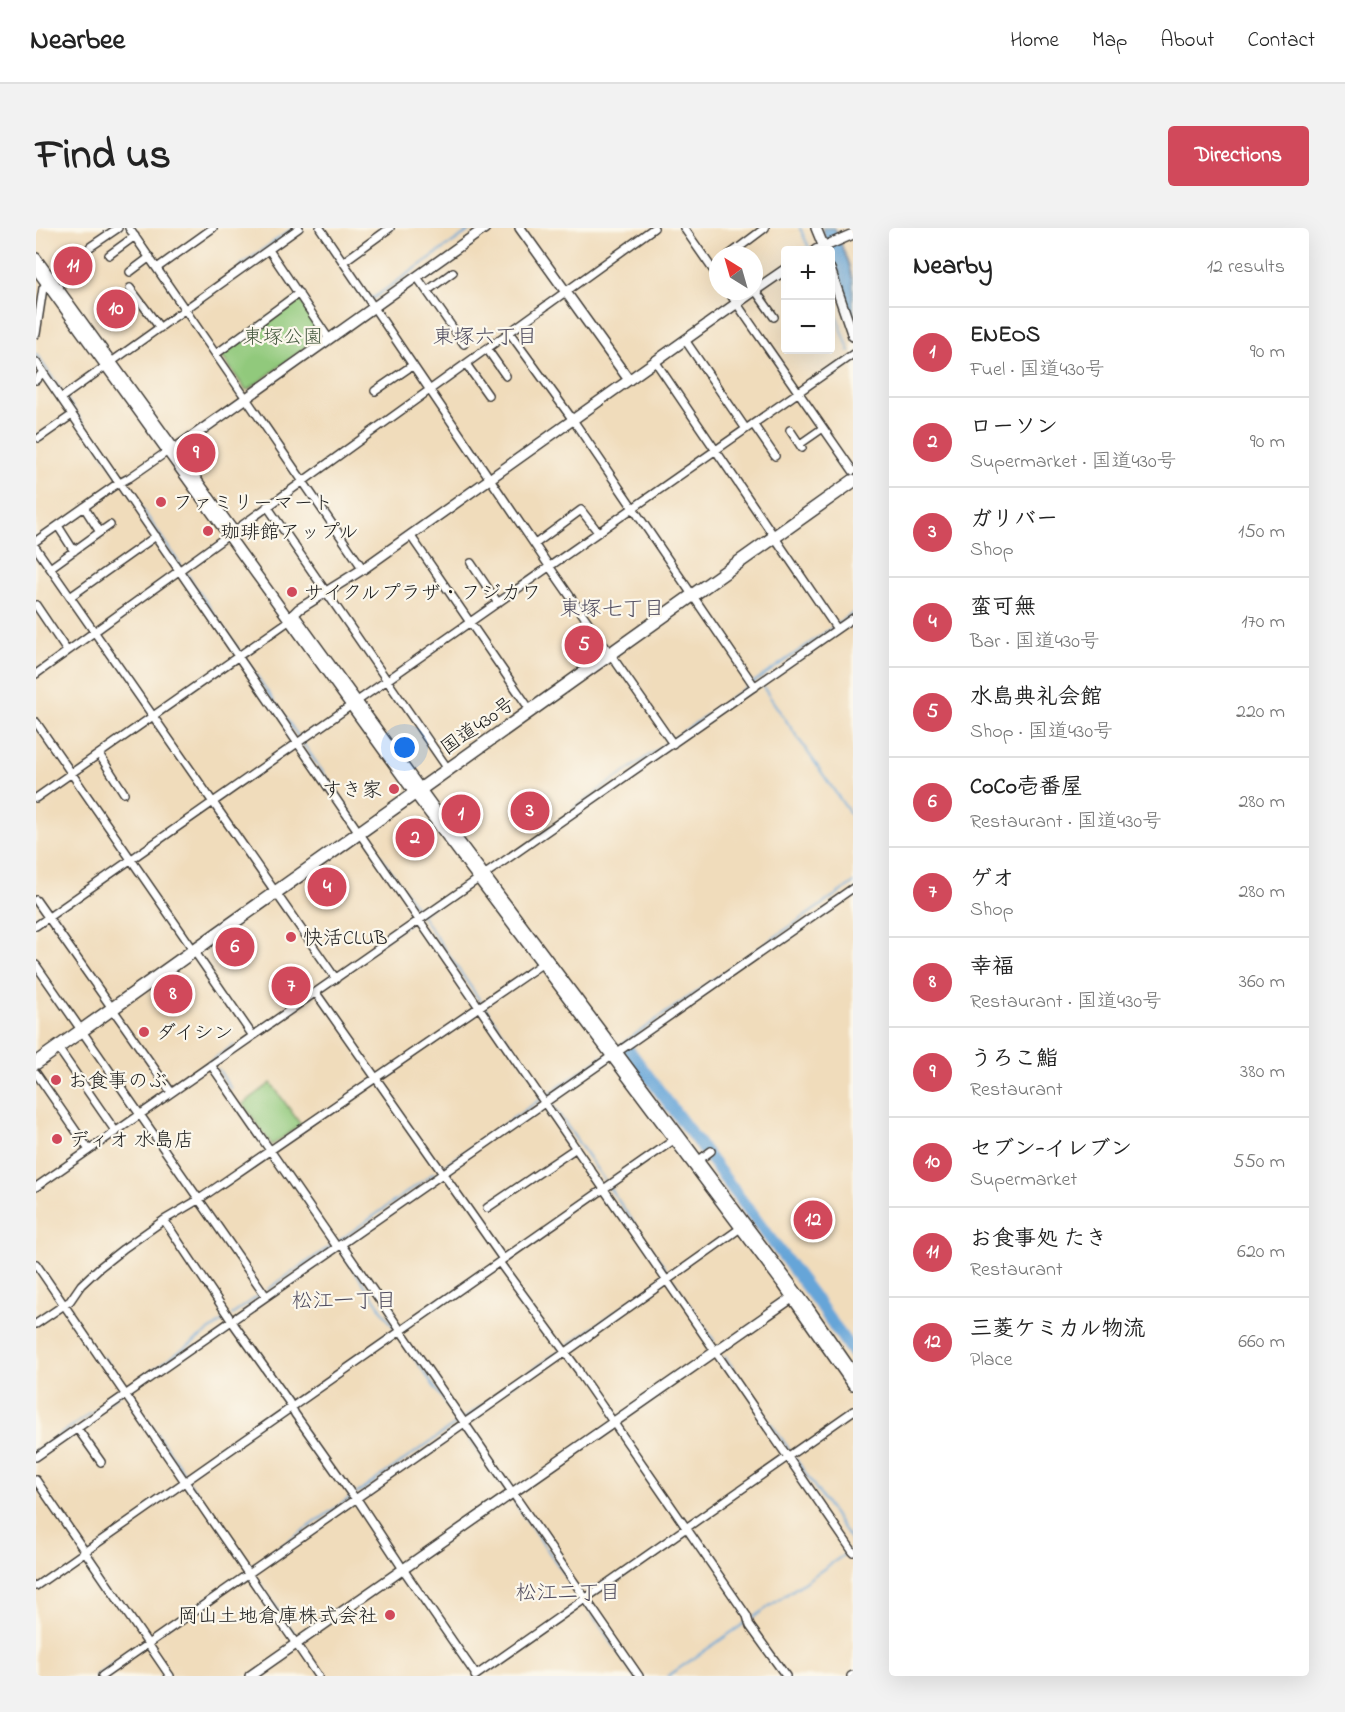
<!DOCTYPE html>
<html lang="en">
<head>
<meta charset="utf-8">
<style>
  :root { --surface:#fff; --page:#f2f2f2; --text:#222; --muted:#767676; --line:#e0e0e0; --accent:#d1495b }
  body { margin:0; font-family:"Indie Flower","Klee One",sans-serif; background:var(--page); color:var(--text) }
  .controls { position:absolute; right:18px; top:18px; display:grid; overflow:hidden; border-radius:6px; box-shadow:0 6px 24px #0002 }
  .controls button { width:54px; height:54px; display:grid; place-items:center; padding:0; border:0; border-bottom:2px solid var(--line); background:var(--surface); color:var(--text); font:30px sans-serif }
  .compass { position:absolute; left:673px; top:18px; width:54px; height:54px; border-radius:50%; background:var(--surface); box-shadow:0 6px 24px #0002; rotate:323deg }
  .you { position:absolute; left:369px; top:520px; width:21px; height:21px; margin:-15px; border:4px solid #fff; border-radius:50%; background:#1a73e8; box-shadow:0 0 0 9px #1a73e833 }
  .badge { display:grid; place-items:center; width:39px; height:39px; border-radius:50%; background:var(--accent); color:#fff; font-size:20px; font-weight:700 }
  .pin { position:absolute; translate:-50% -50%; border:3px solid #fff; box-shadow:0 2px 6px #0006 }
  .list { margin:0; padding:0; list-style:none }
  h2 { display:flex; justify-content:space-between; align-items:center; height:78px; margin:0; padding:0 24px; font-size:26px }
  h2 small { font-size:20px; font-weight:400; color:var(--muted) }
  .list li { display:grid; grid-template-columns:39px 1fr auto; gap:18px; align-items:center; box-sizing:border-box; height:90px; padding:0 24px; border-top:2px solid var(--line) }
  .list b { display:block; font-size:22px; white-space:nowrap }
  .list p { margin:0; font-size:20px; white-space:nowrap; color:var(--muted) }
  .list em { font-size:20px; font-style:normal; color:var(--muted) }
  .map { position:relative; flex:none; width:817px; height:1448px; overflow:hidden; border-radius:6px }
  header { display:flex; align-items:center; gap:36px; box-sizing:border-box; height:84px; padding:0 30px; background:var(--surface); border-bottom:2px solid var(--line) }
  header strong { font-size:28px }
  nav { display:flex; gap:33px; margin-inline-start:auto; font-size:21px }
  .intro { display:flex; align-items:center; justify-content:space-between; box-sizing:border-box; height:144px; padding:0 36px }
  h1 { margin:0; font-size:42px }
  .button { padding:15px 27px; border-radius:6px; background:var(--accent); color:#fff; font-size:21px; font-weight:700 }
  main { display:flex; gap:36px; padding:0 36px }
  aside { flex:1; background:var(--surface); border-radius:6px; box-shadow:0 6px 24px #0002 }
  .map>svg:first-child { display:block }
</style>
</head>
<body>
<header>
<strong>Nearbee</strong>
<nav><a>Home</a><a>Map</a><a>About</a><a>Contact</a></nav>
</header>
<div class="intro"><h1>Find us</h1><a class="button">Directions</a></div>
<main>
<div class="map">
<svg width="817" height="1448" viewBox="0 0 817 1448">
  <rect width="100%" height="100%" fill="#fbf7ec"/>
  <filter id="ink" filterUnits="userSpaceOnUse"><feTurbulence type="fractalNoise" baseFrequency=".0167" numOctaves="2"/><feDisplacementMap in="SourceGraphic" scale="12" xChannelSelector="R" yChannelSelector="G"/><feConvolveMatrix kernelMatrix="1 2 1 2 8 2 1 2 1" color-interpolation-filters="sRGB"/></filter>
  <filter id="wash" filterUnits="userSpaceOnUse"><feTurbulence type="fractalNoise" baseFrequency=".008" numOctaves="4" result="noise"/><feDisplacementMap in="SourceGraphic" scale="24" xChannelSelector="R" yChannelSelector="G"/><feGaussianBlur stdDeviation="1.35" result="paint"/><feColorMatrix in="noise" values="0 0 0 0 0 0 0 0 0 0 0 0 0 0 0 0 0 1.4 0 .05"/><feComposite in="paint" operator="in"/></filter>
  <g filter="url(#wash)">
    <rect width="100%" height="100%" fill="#f0dcbb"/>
    <path fill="#91c97c" stroke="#56724c" stroke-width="1.5" d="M260,70L264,71L287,105L285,108L212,162L209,161L185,127V124Z
      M235,855L265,897L236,917L207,876Z"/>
    <path fill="#66a5d8" stroke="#41607a" stroke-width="1.5" d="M786,0H799L813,37L817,54V100L795,28L794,22H793Z"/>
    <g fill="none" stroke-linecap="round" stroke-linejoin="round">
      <path stroke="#66a5d8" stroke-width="2" d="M764,0L774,22
        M204,38L257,0
        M335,69L336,71L437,0
        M794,71L814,124
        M0,126L85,251
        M89,256L145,338
        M148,342L323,597
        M801,396L817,385
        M727,459L817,590
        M538,580L797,399
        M335,614L445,774
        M384,687L419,663
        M335,721L380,690
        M449,779L633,1046
        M584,817L817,655
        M182,841L195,861
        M136,860L198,817
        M510,868L567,828
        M407,939L505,871
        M714,990L717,988
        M300,1015L398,945
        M304,1021L359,1101
        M636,1051L678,1113
        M231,1062L296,1017
        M196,1087L225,1066
        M363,1108L422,1193
        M67,1129L90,1161
        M689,1129L754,1223
        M89,1162L190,1091
        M94,1167L150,1248
        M425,1198L468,1260
        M0,1223L85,1165
        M759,1230L817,1315
        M154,1255L214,1341
        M320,1266L642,1040
        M479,1275L599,1448
        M212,1342L315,1269
        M217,1346L258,1405
        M572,1359L650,1305
        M269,1422L288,1448
        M59,1448L183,1363
        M632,1448L815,1322"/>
      <path stroke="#66a5d8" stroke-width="12" d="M592,821L784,1077L817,1125"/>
    </g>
  </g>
  <g filter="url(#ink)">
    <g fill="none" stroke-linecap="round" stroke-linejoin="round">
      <g stroke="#3c3934" stroke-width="10">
        <path id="minor" d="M93,0L327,341
          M284,0L513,338L637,516
          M648,0L682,49
          M54,19L82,0
          M233,22L293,111
          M73,27L99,8
          M693,27L729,0
          M307,34L354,0
          M121,40L177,0
          M94,44L114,29
          M381,49L428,116
          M94,60L124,100
          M719,62L738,89
          M391,63L417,44
          M692,63L817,243
          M473,104L537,192L719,459
          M0,106L7,60L13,52
          M649,112L710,201
          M451,121L470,148
          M180,126L263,65
          M619,133L801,401
          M0,134L817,1324
          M430,136L452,167
          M0,152L7,144
          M339,163L377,137
          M25,170L263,0
          M717,196L739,228
          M754,202L766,220
          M3,210L36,187
          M764,216L787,200
          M231,278L412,541
          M22,298L38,323
          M64,304L74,297
          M374,307L495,483
          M0,313L78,258L93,250L132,223
          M499,316L545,282L562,304
          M0,320L300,751
          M435,335L462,375
          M14,340L64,304L48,279
          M34,369L120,308
          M0,377L31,423
          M0,446L618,0
          M0,494L217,808
          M63,526L88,565
          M0,570L250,395L254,391
          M0,672L135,864
          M0,698L817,126
          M0,737L230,1068
          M280,765L467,1031
          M22,820L80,904
          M175,837L301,1019
          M0,845L53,922
          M659,935L675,923
          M0,959L817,390
          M451,980L540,920
          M128,992L197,1095L253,1174L259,1186L314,1264L323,1274L371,1347L440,1447
          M305,1016L603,1448
          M463,1034L543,1143L544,1146L711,1388L714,1398L750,1448
          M0,1036L282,1448
          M0,1096L34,1073L45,1057L63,1040L87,1021L128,992L162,972L510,733
          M41,1200L65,1234
          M0,1229L817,660
          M0,1252L134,1448
          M0,1358L642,909
          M66,1448L530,1124L706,999
          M439,1448L817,1183
          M815,1448L817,1447"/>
      </g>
      <g stroke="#3c3934" stroke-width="12">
        <path id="tertiary" d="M484,0L593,152
          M780,0L789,22
          M780,22L817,6
          M0,30L199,305
          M0,41L379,566L747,1057L817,1157
          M794,41L817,108
          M718,63L750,41
          M135,222L143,218L449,0
          M258,387L399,581L772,1079L817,1144
          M255,389L263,381L327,341L718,63
          M214,1448L760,1067"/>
      </g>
      <g stroke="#3c3934" stroke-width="15">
        <path id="trunk" d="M0,835L817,253"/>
      </g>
      <use href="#minor" stroke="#fff" stroke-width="7"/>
      <use href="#tertiary" stroke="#fff" stroke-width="9"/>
      <use href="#trunk" stroke="#fff" stroke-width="12"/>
    </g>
  </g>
  <g fill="#d1495b" stroke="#fbf7ec" stroke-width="2">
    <circle cx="125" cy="274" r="6"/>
    <circle cx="172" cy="303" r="6"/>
    <circle cx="256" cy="364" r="6"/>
    <circle cx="358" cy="561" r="6"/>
    <circle cx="255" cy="709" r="6"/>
    <circle cx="108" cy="804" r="6"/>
    <circle cx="20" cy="852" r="6"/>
    <circle cx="21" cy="911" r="6"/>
    <circle cx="354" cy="1387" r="6"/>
  </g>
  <g text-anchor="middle" stroke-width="4.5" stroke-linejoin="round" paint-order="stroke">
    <g font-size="20" fill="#45593e" stroke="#fbf7ec">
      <text x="247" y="115">東塚公園</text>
    </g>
    <g font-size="20" fill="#1c1c1c" stroke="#fbf7ec" text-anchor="start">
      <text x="137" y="281">ファミリーマート</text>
      <text x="184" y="310">珈琲館アップル</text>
      <text x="268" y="371">サイクルプラザ・フジカワ</text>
      <text x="346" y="568" text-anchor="end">すき家</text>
      <text x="267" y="716">快活CLUB</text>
      <text x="120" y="811">ダイシン</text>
      <text x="32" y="859">お食事のぶ</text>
      <text x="33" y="918">ディオ 水島店</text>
      <text x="342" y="1394" text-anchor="end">岡山土地倉庫株式会社</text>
    </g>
    <g font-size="20" fill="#1c1c1c" stroke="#fbf7ec">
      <text transform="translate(441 497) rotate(-35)" y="7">国道430号</text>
    </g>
    <g font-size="21" fill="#4e4a5d" stroke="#fbf7ec">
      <text x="449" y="115">東塚六丁目</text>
      <text x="576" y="387">東塚七丁目</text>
      <text x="308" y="1079">松江一丁目</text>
      <text x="532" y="1371">松江二丁目</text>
    </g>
  </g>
</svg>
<div class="controls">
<button>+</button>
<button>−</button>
</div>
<svg class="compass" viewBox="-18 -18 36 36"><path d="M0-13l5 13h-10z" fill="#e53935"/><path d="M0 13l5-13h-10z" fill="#767676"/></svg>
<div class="you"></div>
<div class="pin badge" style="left:425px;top:586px">1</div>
<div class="pin badge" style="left:379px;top:610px">2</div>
<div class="pin badge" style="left:494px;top:583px">3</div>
<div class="pin badge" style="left:291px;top:659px">4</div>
<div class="pin badge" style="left:548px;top:417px">5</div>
<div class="pin badge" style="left:199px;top:719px">6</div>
<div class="pin badge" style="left:255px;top:758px">7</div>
<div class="pin badge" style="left:137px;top:766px">8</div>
<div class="pin badge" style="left:160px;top:225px">9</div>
<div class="pin badge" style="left:80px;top:81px">10</div>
<div class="pin badge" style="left:37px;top:38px">11</div>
<div class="pin badge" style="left:777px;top:992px">12</div>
</div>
<aside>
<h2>Nearby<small>12 results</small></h2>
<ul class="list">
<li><span class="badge">1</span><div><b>ENEOS</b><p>Fuel · 国道430号</p></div><em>90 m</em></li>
<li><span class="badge">2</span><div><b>ローソン</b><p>Supermarket · 国道430号</p></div><em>90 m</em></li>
<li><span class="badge">3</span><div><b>ガリバー</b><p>Shop</p></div><em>150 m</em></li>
<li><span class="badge">4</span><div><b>蛮可無</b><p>Bar · 国道430号</p></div><em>170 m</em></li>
<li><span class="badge">5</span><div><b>水島典礼会館</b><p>Shop · 国道430号</p></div><em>220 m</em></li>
<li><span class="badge">6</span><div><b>CoCo壱番屋</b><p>Restaurant · 国道430号</p></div><em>280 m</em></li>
<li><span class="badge">7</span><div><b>ゲオ</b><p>Shop</p></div><em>280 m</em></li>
<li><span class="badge">8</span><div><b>幸福</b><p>Restaurant · 国道430号</p></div><em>360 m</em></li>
<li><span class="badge">9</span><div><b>うろこ鮨</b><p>Restaurant</p></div><em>380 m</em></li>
<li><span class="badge">10</span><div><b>セブン-イレブン</b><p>Supermarket</p></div><em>550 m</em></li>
<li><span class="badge">11</span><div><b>お食事処 たき</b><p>Restaurant</p></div><em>620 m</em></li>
<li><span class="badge">12</span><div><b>三菱ケミカル物流</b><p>Place</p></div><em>660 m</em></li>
</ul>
</aside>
</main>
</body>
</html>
